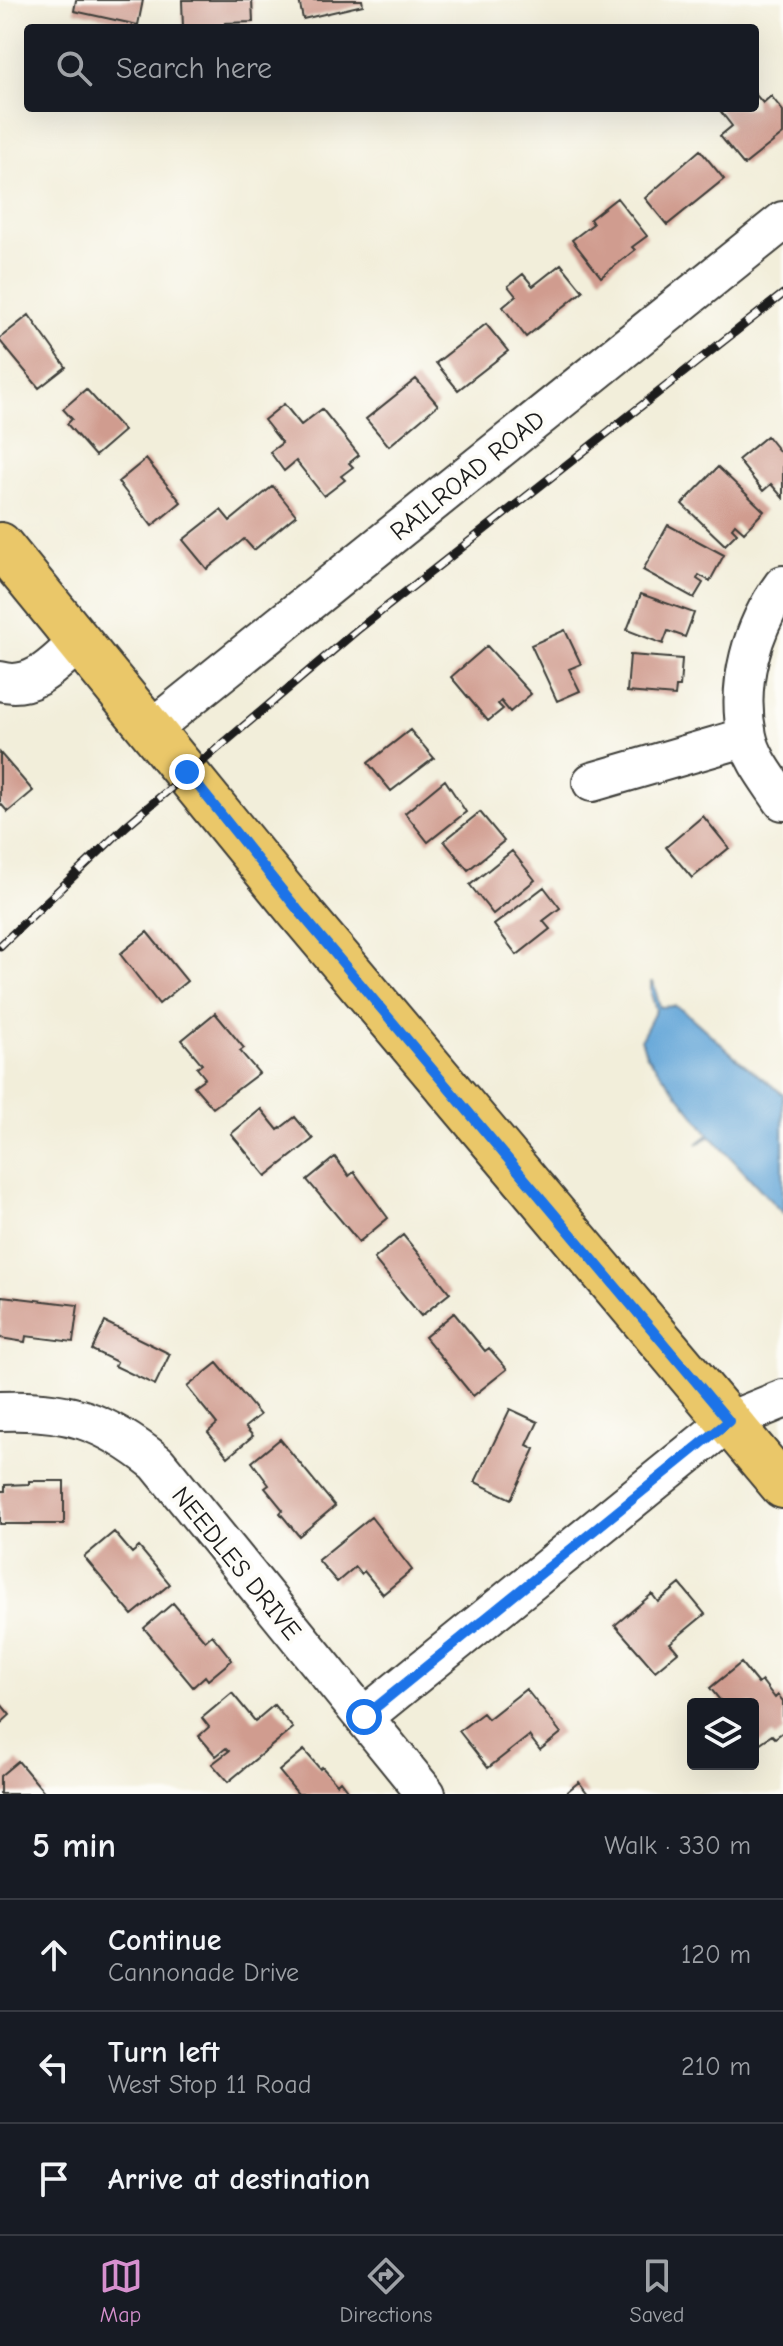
<!DOCTYPE html>
<html lang="en">
<head>
<meta charset="utf-8">
<style>
  :root { --surface:#171b24; --page:#20242c; --text:#f1f3f6; --muted:#9ea1a6; --line:#363941; --accent:#d690ce }
  body { margin:0; font-family:"Comic Neue",sans-serif; background:var(--page); color:var(--text) }
  .controls { position:absolute; right:24px; bottom:24px; display:grid; overflow:hidden; border-radius:8px; box-shadow:0 8px 32px #0002 }
  .controls button { width:72px; height:72px; display:grid; place-items:center; padding:0; border:0; border-bottom:2px solid var(--line); background:var(--surface); color:var(--text); font:40px sans-serif }
  .stop { position:absolute; width:24px; height:24px; margin:-18px; border:6px solid #1a73e8; border-radius:50%; background:#fff }
  .stop.end { background:#1a73e8; border-color:#fff; box-shadow:0 2px 8px #0008 }
  .list { margin:0; padding:0; list-style:none }
  h2 { display:flex; justify-content:space-between; align-items:center; height:104px; margin:0; padding:0 32px; font-size:34px }
  h2 small { font-size:26px; font-weight:400; color:var(--muted) }
  .list li { display:grid; grid-template-columns:52px 1fr auto; gap:24px; align-items:center; box-sizing:border-box; height:112px; padding:0 32px; border-top:2px solid var(--line) }
  .list b { display:block; font-size:30px; white-space:nowrap }
  .list p { margin:0; font-size:26px; white-space:nowrap; color:var(--muted) }
  .list em { font-size:26px; font-style:normal; color:var(--muted) }
  .icon { flex:none; width:44px; height:44px; fill:none; stroke:currentColor; stroke-width:2; stroke-linecap:round; stroke-linejoin:round }
  .map { position:relative; flex:none; width:783px; height:1794px; overflow:hidden }
  .search { position:absolute; background:var(--surface); box-shadow:0 8px 32px #0002; left:24px; right:24px; top:24px; height:88px; display:flex; align-items:center; gap:20px; box-sizing:border-box; padding:0 28px; border-radius:8px; color:var(--muted); font-size:30px }
  .sheet { height:440px; background:var(--surface) }
  nav { display:flex; justify-content:space-around; align-items:center; box-sizing:border-box; height:112px; border-top:2px solid var(--line); background:var(--surface); font-size:22px; color:var(--muted) }
  nav a { display:grid; justify-items:center; gap:4px }
  nav .on { color:var(--accent) }
  .map>svg:first-child { display:block }
</style>
</head>
<body>
<div class="map">
<svg width="783" height="1794" viewBox="0 0 783 1794">
  <rect width="100%" height="100%" fill="#fdfcf7"/>
  <filter id="ink" filterUnits="userSpaceOnUse"><feTurbulence type="fractalNoise" baseFrequency=".0125" numOctaves="2"/><feDisplacementMap in="SourceGraphic" scale="16" xChannelSelector="R" yChannelSelector="G"/><feConvolveMatrix kernelMatrix="1 2 1 2 8 2 1 2 1" color-interpolation-filters="sRGB"/></filter>
  <filter id="wash" filterUnits="userSpaceOnUse"><feTurbulence type="fractalNoise" baseFrequency=".006" numOctaves="4" result="noise"/><feDisplacementMap in="SourceGraphic" scale="32" xChannelSelector="R" yChannelSelector="G"/><feGaussianBlur stdDeviation="1.8" result="paint"/><feColorMatrix in="noise" values="0 0 0 0 0 0 0 0 0 0 0 0 0 0 0 0 0 1.4 0 .05"/><feComposite in="paint" operator="in"/></filter>
  <g filter="url(#wash)">
    <rect width="100%" height="100%" fill="#f2eeda"/>
    <path fill="#63a6d8" stroke="#40617a" stroke-width="2" d="M651,982H653L660,1007L675,1006L683,1010L739,1060L783,1094V1214L711,1136L697,1144L709,1134L646,1054L641,1039L656,1010L651,994Z"/>
    <g id="blocks">
      <path fill="#d09c8f" d="M76,0H143L138,25L74,11Z
        M182,0H252L253,22L225,23L226,28H183Z
        M299,0H362L363,5L303,19Z
        M755,94L763,103L771,96L783,111V134L744,165L720,136L732,126L718,108H755Z
        M700,150L724,179L667,225L645,198Z
        M617,198L647,236L632,247L635,250L601,277L572,240L593,224L590,219Z
        M561,264L583,291L526,337L503,307L516,296L508,286L523,274L533,286Z
        M29,315L66,367L39,388L0,341V338Z
        M486,324L508,351L458,390L436,363Z
        M416,379L438,405L389,446L366,419Z
        M86,389L124,431L95,456L67,424L72,419L63,409Z
        M284,404L301,425L322,409L359,455L349,463L353,467L341,476L345,480L324,496L296,461L284,471L270,452L282,443L264,420Z
        M767,436L783,456V498L771,484L763,491L738,460Z
        M146,459L181,502L152,526L118,482Z
        M718,467L764,511L744,532L735,524L732,528L737,533L725,545L682,504Z
        M273,486L296,515L254,550L244,539L207,569L183,540L221,510L230,521Z
        M668,525L724,555L710,581L699,575L697,579L703,583L694,598L643,570Z
        M641,594L694,613L685,637L668,631L663,644L627,630Z
        M565,630L581,664L569,669L580,691L557,701L531,645Z
        M487,646L531,694L510,712L501,701L498,704L503,709L488,721L451,677Z
        M630,655L682,659L680,687H676L675,696L627,692Z
        M410,730L434,758L391,791L368,763Z
        M0,753L33,791L8,812L0,803Z
        M445,780L466,812L428,842L405,813Z
        M480,812L504,841L468,870L444,841Z
        M703,816L729,848L692,878L666,847Z
        M512,851L535,880L493,914L470,885Z
        M544,887L560,908L543,921L550,929L517,955L494,925Z
        M147,932L187,981L159,1004L120,954Z
        M215,1013L244,1048L240,1051L259,1073L213,1108L194,1086L205,1078L197,1068L202,1064L182,1040Z
        M261,1109L278,1130L295,1117L313,1139L266,1176L231,1134Z
        M335,1157L349,1176L354,1172L388,1218L359,1242L307,1180Z
        M403,1235L450,1293L421,1316L374,1259Z
        M2,1296L78,1305L73,1342L26,1336L25,1342L0,1338Z
        M454,1313L485,1351L489,1348L507,1369L473,1396L425,1337Z
        M105,1322L170,1354L155,1385L115,1366L117,1362L92,1350Z
        M217,1363L260,1415L245,1427L253,1436L228,1457L208,1432L217,1424L187,1387Z
        M510,1409L538,1422L527,1445L535,1449L511,1499L475,1482Z
        M280,1439L335,1506L299,1536L280,1513L283,1510L265,1488L269,1485L252,1462Z
        M29,1481H64V1524H0V1491H5V1485L29,1484Z
        M371,1517L412,1570L383,1594L364,1571L361,1574L355,1567L337,1582L318,1560Z
        M114,1532L132,1553L139,1547L170,1584L132,1615L84,1557Z
        M680,1584L705,1614L670,1643L678,1652L655,1671L615,1625L652,1594L658,1602Z
        M173,1603L205,1641L212,1635L232,1660L208,1680L205,1676L193,1687L144,1628Z
        M741,1663L758,1684L762,1681L775,1698L778,1695L783,1701V1732L775,1738L772,1735L753,1748V1704H723L710,1688Z
        M526,1689L561,1733L540,1750L529,1736L488,1768L459,1731L483,1713L488,1719Z
        M232,1693L255,1721L274,1705L293,1728L228,1782L212,1764L229,1751L226,1748L216,1756L199,1736L209,1727L202,1718Z
        M0,1703L10,1715L0,1724Z
        M304,1750L320,1769L322,1767L337,1784L340,1781L350,1794H298L279,1771Z
        M18,1761L46,1794H0V1776Z
        M579,1782L588,1794H564Z"/>
    </g>
  </g>
  <g filter="url(#ink)">
    <use href="#blocks" fill-opacity="0" stroke="#3c3c38" stroke-width="2"/>
    <g fill="none" stroke-linecap="round" stroke-linejoin="round">
      <g stroke="#3c3c38" stroke-width="42">
        <path id="minor" d="M783,585C752,627 736,684 747,736C752,760 770,781 783,801
          M0,681C34,691 57,661 80,641
          M151,729L783,221
          M592,782L747,737
          M0,1411C67,1408 105,1421 157,1463L426,1794
          M364,1717L729,1421L783,1399"/>
      </g>
      <g stroke="#3c3c38" stroke-width="48">
        <path id="major" d="M0,545L298,910L783,1486"/>
      </g>
      <use href="#minor" stroke="#fff" stroke-width="38"/>
      <use href="#major" stroke="#eac769" stroke-width="44"/>
      <g stroke="#1c1c1c" stroke-width="9">
        <path id="rail" d="M0,946L126,826L356,631L783,294"/>
      </g>
      <use href="#rail" stroke="#fdfcf7" stroke-width="6" stroke-dasharray="18" stroke-linecap="butt"/>
    </g>
  </g>
  <g fill="none" stroke-linecap="round" stroke-linejoin="round" filter="url(#ink)">
    <path stroke="#1a73e8" stroke-width="10" d="M187,772L298,910L729,1421L364,1717"/>
  </g>
  <g text-anchor="middle" stroke-width="8" stroke-linejoin="round" paint-order="stroke">
    <g font-size="26" fill="#1c1c1c" stroke="#fdfcf7">
      <text transform="translate(467 475) rotate(-39)" y="9">RAILROAD ROAD</text>
      <text transform="translate(237 1563) rotate(51)" y="9">NEEDLES DRIVE</text>
    </g>
  </g>
</svg>
<div class="controls">
<button><svg class="icon" aria-label="layers" viewBox="0 0 24 24"><path d="M12 4l9 5-9 5-9-5zM3 14l9 5 9-5"/></svg></button>
</div>
<div class="stop" style="left:364px;top:1717px"></div>
<div class="stop end" style="left:187px;top:772px"></div>
<div class="search"><svg class="icon" aria-label="search" viewBox="0 0 24 24"><circle cx="10" cy="10" r="6"/><path d="M15 15l6 6"/></svg>Search here</div>
</div>
<section class="sheet">
<h2>5 min<small>Walk · 330 m</small></h2>
<ul class="list">
<li><svg class="icon" aria-label="ahead" viewBox="0 0 24 24"><path d="M12 20V5M6 11l6-6 6 6"/></svg><div><b>Continue</b><p>Cannonade Drive</p></div><em>120 m</em></li>
<li><svg class="icon" aria-label="left" viewBox="0 0 24 24"><path d="M17 20v-9H6M10 6l-5 5 5 5"/></svg><div><b>Turn left</b><p>West Stop 11 Road</p></div><em>210 m</em></li>
<li><svg class="icon" aria-label="arrive" viewBox="0 0 24 24"><path d="M6 21V4h12l-3 4 3 4H6"/></svg><div><b>Arrive at destination</b></div></li>
</ul>
</section>
<nav>
<a class="on"><svg class="icon" aria-label="map" viewBox="0 0 24 24"><path d="M3 6l6-2 6 2 6-2v14l-6 2-6-2-6 2zM9 4v14M15 6v14"/></svg>Map</a>
<a><svg class="icon" aria-label="directions" viewBox="0 0 24 24"><path d="M12 3l9 9-9 9-9-9zM9 14v-3h6M13 9l2 2-2 2"/></svg>Directions</a>
<a><svg class="icon" aria-label="saved" viewBox="0 0 24 24"><path d="M7 4h10v16l-5-4-5 4z"/></svg>Saved</a>
</nav>
</body>
</html>
